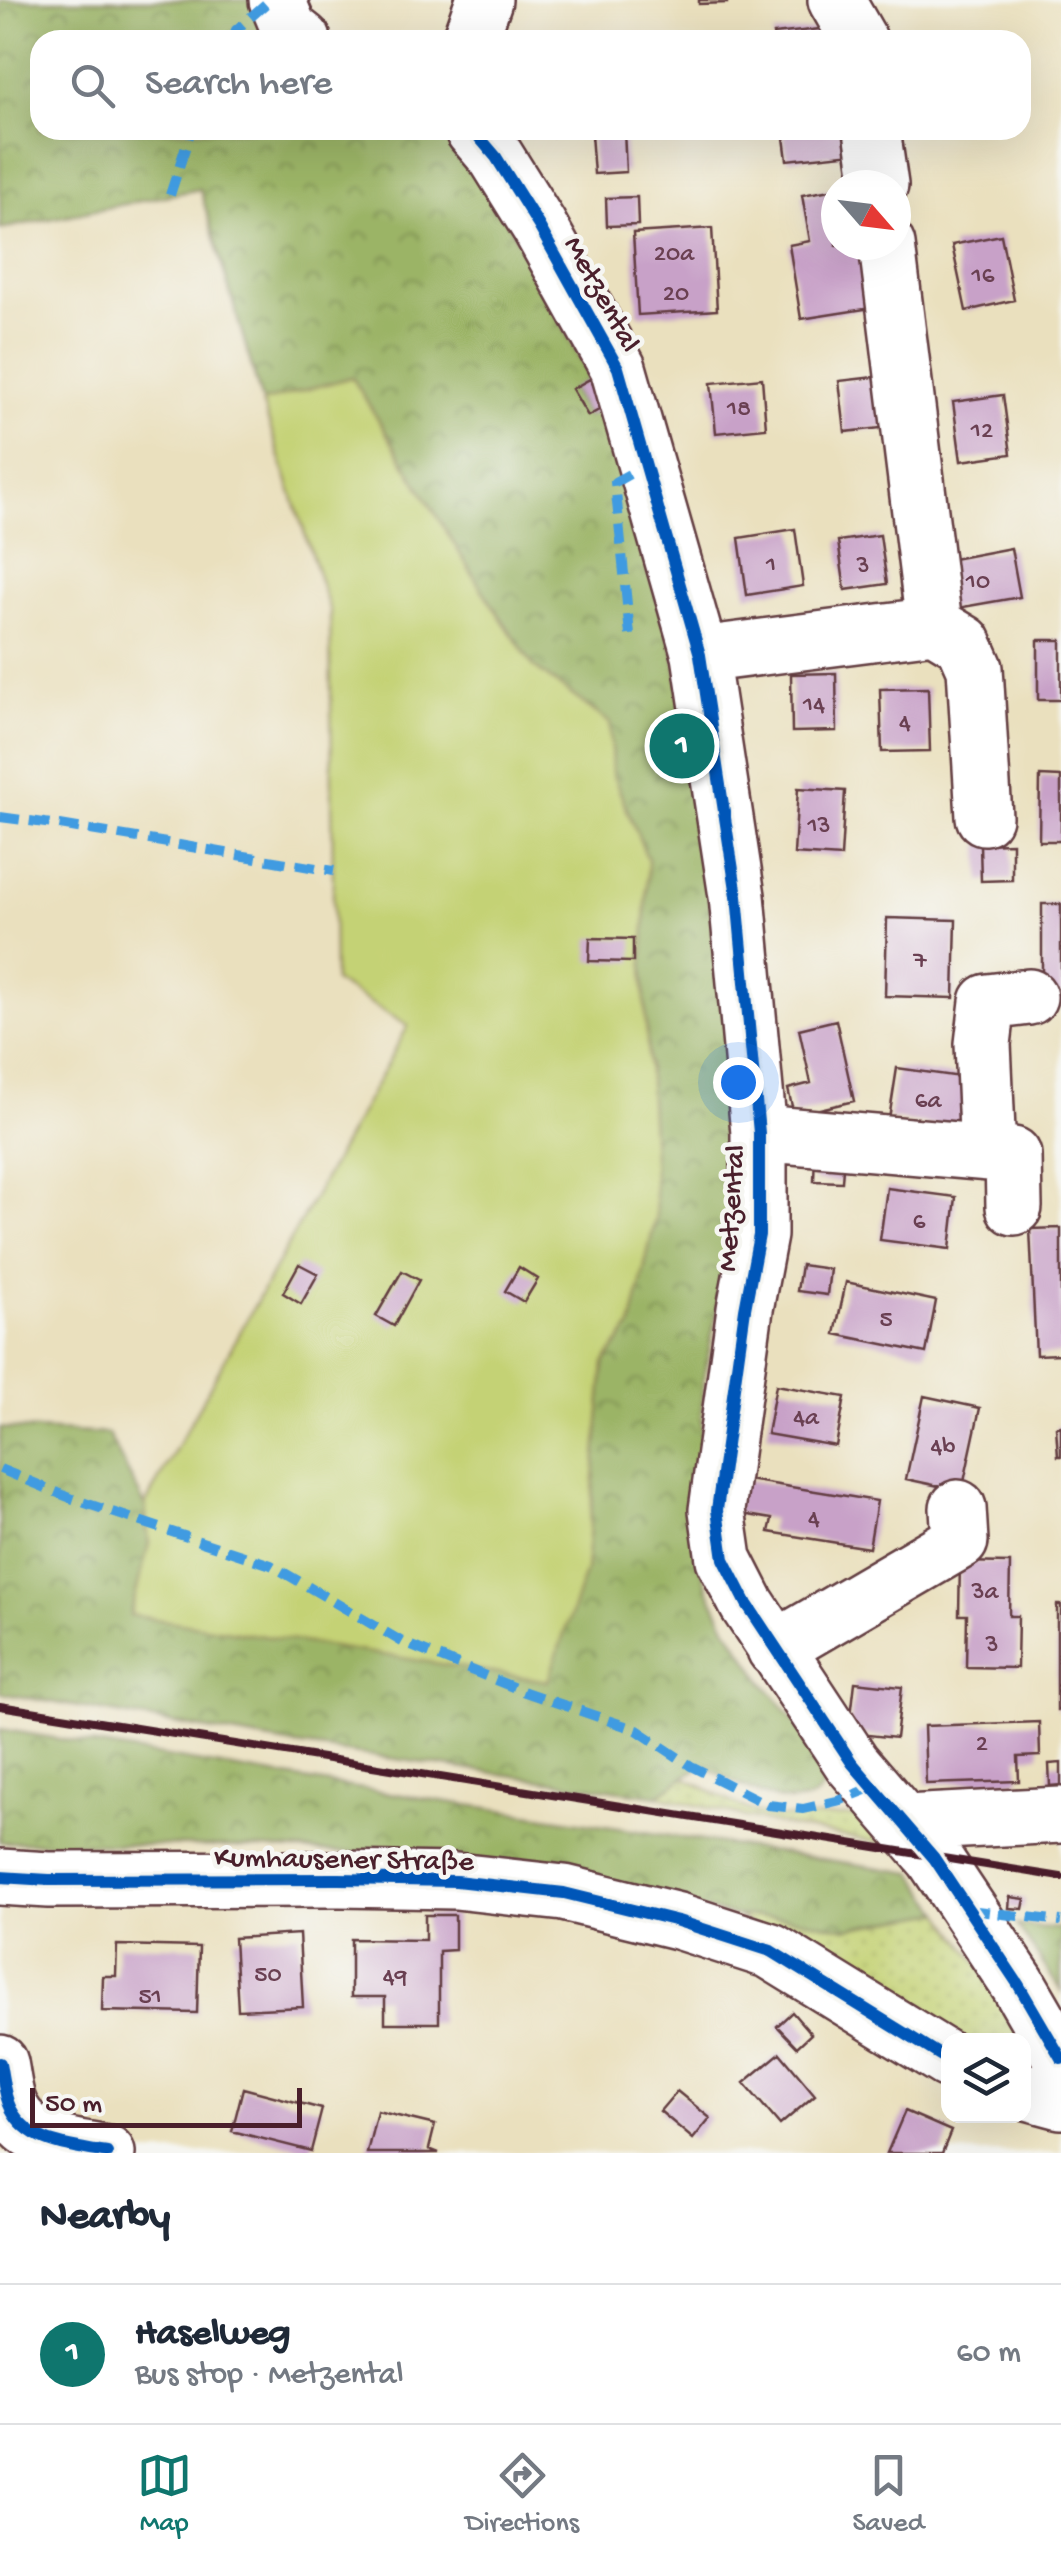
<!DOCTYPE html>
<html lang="en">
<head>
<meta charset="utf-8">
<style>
  :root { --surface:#fff; --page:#f2f2f3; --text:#1f2937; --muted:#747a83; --line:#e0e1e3; --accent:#0f766e }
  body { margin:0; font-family:"Gochi Hand",sans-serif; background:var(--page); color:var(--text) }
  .controls { position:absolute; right:30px; bottom:30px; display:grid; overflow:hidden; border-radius:20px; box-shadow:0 10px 40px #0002 }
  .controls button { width:90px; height:90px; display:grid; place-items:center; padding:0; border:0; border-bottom:2px solid var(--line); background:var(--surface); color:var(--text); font:50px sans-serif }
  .compass { position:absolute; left:821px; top:170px; width:90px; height:90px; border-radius:50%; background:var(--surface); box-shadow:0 10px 40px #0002; rotate:118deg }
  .scale { position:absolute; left:30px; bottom:25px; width:272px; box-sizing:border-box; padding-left:10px; border:5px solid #4a1f2b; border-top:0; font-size:28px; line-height:35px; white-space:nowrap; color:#4a1f2b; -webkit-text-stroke:8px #f6f6f2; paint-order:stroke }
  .you { position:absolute; left:738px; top:1082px; width:35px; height:35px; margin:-25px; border:8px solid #fff; border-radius:50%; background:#1a73e8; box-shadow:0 0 0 15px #1a73e833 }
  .badge { display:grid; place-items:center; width:65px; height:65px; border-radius:50%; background:var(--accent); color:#fff; font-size:32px; font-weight:700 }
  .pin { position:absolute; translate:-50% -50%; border:5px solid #fff; box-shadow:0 2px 10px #0006 }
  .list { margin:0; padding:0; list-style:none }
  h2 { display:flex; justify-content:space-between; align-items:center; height:130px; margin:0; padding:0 40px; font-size:42px }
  h2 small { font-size:32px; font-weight:400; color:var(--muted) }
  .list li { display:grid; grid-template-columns:65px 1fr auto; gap:30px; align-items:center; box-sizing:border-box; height:140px; padding:0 40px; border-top:2px solid var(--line) }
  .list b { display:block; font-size:38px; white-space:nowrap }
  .list p { margin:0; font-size:32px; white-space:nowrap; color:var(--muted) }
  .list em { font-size:32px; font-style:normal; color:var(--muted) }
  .icon { flex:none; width:55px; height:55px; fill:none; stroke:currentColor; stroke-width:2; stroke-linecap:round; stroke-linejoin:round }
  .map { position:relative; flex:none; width:1061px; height:2153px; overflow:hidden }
  .search { position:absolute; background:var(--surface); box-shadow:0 10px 40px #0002; left:30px; right:30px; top:30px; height:110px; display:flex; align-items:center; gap:25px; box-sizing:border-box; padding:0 35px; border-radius:30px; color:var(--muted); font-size:38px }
  .sheet { height:270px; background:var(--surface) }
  nav { display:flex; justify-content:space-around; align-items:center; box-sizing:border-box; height:140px; border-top:2px solid var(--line); background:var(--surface); font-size:28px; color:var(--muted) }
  nav a { display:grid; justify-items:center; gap:5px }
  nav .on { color:var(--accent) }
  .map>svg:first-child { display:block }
</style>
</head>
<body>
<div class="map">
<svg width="1061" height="2153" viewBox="0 0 1061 2153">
  <defs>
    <pattern id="grass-dots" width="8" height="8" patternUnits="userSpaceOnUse" patternTransform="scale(2.5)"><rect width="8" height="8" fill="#c4d274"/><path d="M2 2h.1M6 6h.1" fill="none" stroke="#aab465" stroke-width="1.8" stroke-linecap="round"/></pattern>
    <pattern id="forest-crowns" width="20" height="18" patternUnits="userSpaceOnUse" patternTransform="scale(2.5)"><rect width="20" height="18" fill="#9bb466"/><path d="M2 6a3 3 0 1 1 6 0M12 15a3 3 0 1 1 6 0" fill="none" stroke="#809254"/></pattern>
  </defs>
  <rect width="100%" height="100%" fill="#f6f6f2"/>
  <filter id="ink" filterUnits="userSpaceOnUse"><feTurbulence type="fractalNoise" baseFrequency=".01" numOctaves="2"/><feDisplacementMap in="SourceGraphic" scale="20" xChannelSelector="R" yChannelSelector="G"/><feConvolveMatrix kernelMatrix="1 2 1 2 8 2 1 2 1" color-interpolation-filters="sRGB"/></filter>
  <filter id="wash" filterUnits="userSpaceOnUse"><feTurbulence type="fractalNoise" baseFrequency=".0048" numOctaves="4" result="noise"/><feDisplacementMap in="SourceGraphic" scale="40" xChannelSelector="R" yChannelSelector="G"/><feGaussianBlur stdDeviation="2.25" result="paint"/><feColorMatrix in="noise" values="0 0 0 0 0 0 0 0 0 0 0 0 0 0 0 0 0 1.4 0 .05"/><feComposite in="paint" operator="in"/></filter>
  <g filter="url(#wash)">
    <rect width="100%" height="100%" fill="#eae0be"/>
    <path fill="url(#grass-dots)" stroke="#877850" stroke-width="2.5" d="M684,1777C711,1790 741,1811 771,1816C803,1821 835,1813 867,1817L890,1845L776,1824L657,1796Z
      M941,1912L1050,2064L1024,2078V2040H949L737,1916L786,1917Z"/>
    <path fill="url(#forest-crowns)" stroke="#726a48" stroke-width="2.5" d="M0,0H251L267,40H40V130H440L485,178L590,378L572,390L587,416L606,406L662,571L688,742L676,744L679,770H692L738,1098L739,1199L703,1381L700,1463L688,1522L708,1589L727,1628L763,1682L814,1745L829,1774C826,1781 823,1791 817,1795C786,1816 731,1779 702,1765L657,1796L288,1744L0,1693V1428L108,1434L145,1505L149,1544L131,1615L586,1570L604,1363L631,1327L656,1216L643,965L648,860L612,773L610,723L534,667L481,588L352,378L262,402L200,189L0,229Z
      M0,1729L304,1780L913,1873L941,1912L847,1928L786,1917L737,1916L432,1857L236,1847L0,1842Z
      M1017,1925L1061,1929V1991Z"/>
    <path fill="#c4d274" stroke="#877850" stroke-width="2.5" d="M352,377L481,588L534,667L610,723L612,773L648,860L643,965L656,1216L631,1327L604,1363L586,1570L548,1681L130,1615L149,1544L145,1505L408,1026L334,981L330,611L262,402Z"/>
    <g id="blocks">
      <path fill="#c8a1c8" d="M699,0H727V3L699,4Z
        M840,27L841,40H774L773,34Z
        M551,130H624L626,172L594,174L591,134L552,137Z
        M783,130H851L854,153L787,160Z
        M836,189V245H875L884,306L801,319L789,245L810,241L802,195Z
        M637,197L638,225L607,226L606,198Z
        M712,228L717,310L638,315L633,233Z
        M1001,235L1014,300L966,311L952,245Z
        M884,376L890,427L845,432L839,381Z
        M762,378L766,428L716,433L711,383Z
        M590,379L606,406L588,416L572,389Z
        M1003,395L1011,454L961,461L953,402Z
        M795,529L803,586L747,595L739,538Z
        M880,535L887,584L845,590L838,541Z
        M1011,548L1020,597L946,610L937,562Z
        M1038,640H1061V700H1038Z
        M836,673L837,731L792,732L791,674Z
        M928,688L930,751L882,752L880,689Z
        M1040,776L1061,777V841H1039Z
        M798,788L845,791L841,857L794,854Z
        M1012,843V880L981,881L980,844Z
        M1042,904H1061V994H1042Z
        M887,918L956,920L954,998L885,996Z
        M590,938L633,939V962L589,961Z
        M836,1020L854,1101L794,1115L788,1089L811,1083L799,1029Z
        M897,1068L968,1078L961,1129L889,1119Z
        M815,1151L844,1152L842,1182L814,1181Z
        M887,1188L956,1197L950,1249L880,1240Z
        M1061,1228V1354L1036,1355L1030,1229Z
        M299,1264L318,1274L301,1304L283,1293Z
        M801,1265L830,1269L827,1295L797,1291Z
        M519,1267L538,1279L524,1302L505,1291Z
        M402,1271L419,1280L394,1326L376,1316Z
        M846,1282L936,1301L926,1353L835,1334Z
        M776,1385L845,1397L836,1446L767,1434Z
        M924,1396L980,1408L962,1491L906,1479Z
        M1061,1426V1456H1058L1056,1427Z
        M742,1479L877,1501L869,1548L769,1532L772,1519L736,1513Z
        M960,1562L1010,1563L1009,1616H1018L1017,1668L966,1667L967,1615H959Z
        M1057,1605H1061V1710H1057Z
        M855,1682L902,1687L896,1738L849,1733Z
        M1039,1722L1040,1756L1018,1757L1019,1781L926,1784L924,1726Z
        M1061,1763V1785L1050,1786L1049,1764Z
        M1010,1897L1025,1899L1023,1909L1009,1908Z
        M425,1915H455V1950L439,1951V2023H385V1997H351V1939L425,1940Z
        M299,1934L303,2007L238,2010L234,1938Z
        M117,1945L199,1947L197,2013L102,2011L103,1976H116Z
        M792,2012L811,2034L797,2047L777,2026Z
        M780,2053L815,2095L780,2125L744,2083Z
        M243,2088L322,2109L311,2151L232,2131Z
        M677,2091L710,2118L693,2139L660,2111Z
        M377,2111L435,2125L429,2149L439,2153H367Z
        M905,2111L951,2131L942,2153H887Z"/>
    </g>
  </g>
  <g filter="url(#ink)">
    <use href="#blocks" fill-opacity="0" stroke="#623c41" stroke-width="2.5"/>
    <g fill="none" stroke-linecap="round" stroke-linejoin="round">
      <g stroke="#623c41" stroke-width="60">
        <path id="minor" d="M277,0L289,29L303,40
          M836,0L859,40
          M470,40L484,0
          M473,130L496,157L539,226L618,368L700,655L737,896L759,1133V1235L745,1309L717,1510L724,1559L747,1604L852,1763L934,1858L1018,1984L1061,2058
          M872,130L880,185
          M934,625L964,643L975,668L984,817
          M700,655L934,625L887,245
          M759,1133L1013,1155L1014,1207
          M988,1153L983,1044L988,1002L1029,997
          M775,1649L960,1541L958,1508
          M905,1823L1061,1815
          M0,1877L49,1880L339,1879L456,1881L564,1893L678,1921L771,1951L948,2060
          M0,2063C3,2077 4,2096 11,2109C30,2145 71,2146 107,2153
          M1024,2091L1061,2101"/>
      </g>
      <use href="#minor" stroke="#fff" stroke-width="55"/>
      <path stroke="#4a1f2b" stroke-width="8" d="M0,1706L1061,1877"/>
      <path stroke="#409be1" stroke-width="10" stroke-dasharray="20 10" stroke-linecap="butt" d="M232,40L236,30L270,0
        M170,195L191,130
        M630,635L615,482L646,465
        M0,817L60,825L334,871
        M0,1469L73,1499L271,1565L404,1643L525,1692L637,1730L691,1766L768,1805L803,1809L841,1800L871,1788
        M969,1910L1061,1921"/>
      <g stroke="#f6f6f2" stroke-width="19">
        <path id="cycleway" d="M473,130L496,157L539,226L618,368L700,655L737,896L759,1133V1235L745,1309L717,1510L724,1559L747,1604L852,1763L934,1858L1018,1984L1061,2058
          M0,1877L49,1880L339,1879L456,1881L564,1893L678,1921L771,1951L948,2060
          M0,2063C3,2077 4,2096 11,2109C30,2145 71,2146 107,2153"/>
      </g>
      <use href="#cycleway" stroke="#0057b8" stroke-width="12"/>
    </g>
  </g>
  <g text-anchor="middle" stroke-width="9" stroke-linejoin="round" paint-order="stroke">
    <g font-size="25" fill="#6a4052">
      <text x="674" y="260">20a</text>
      <text x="983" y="282">16</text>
      <text x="676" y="300">20</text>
      <text x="739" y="415">18</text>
      <text x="982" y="437">12</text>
      <text x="771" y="571">1</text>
      <text x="863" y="572">3</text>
      <text x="978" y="588">10</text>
      <text x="814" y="711">14</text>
      <text x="905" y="729">4</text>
      <text x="819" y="832">13</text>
      <text x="920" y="967">7</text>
      <text x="928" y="1107">6a</text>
      <text x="919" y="1228">6</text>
      <text x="886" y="1326">5</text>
      <text x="806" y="1424">4a</text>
      <text x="943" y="1453">4b</text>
      <text x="814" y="1525">4</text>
      <text x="985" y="1598">3a</text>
      <text x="992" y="1651">3</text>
      <text x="982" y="1750">2</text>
      <text x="268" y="1981">50</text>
      <text x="395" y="1983">49</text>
      <text x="150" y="2003">51</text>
    </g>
    <g font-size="30" fill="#4a1f2b" stroke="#f6f6f2">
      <text transform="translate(604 293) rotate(61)" y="10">Metzental</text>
      <text transform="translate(729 1208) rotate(-86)" y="10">Metzental</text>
      <text transform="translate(344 1857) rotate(1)" y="10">Kumhausener Straße</text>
    </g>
  </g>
</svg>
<div class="controls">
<button><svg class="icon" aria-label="layers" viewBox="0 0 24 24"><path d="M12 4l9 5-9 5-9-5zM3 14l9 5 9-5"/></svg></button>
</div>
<svg class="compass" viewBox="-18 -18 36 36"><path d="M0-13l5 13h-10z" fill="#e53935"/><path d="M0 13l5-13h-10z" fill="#747a83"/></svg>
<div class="scale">50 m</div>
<div class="you"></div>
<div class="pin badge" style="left:682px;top:746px">1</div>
<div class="search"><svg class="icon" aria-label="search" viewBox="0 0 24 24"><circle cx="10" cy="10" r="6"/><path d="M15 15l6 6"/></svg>Search here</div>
</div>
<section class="sheet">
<h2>Nearby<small></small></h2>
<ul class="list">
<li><span class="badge">1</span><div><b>Haselweg</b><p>Bus stop · Metzental</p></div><em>60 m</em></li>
</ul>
</section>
<nav>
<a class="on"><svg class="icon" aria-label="map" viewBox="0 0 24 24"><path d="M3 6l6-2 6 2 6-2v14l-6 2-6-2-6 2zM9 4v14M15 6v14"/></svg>Map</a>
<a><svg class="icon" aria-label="directions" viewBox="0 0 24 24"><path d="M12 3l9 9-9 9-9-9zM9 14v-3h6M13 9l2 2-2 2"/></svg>Directions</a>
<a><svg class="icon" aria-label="saved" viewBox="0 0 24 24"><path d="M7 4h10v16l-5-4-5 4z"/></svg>Saved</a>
</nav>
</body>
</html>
